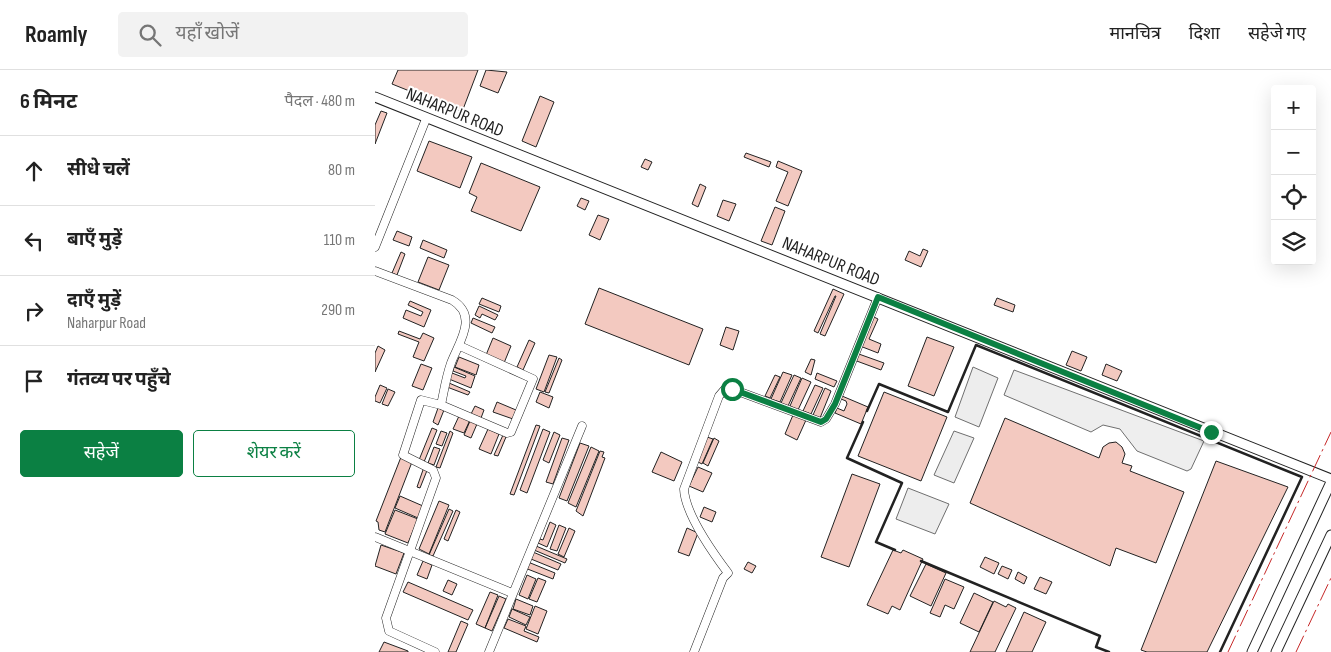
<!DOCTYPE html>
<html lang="hi">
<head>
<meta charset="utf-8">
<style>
  :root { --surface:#fff; --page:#f2f2f2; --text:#222; --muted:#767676; --line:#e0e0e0; --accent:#0b8043 }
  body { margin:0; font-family:"Sofia Sans Condensed","Noto Sans Devanagari",sans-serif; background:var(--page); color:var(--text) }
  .controls { position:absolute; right:15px; top:15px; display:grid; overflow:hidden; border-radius:5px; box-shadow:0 5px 20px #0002 }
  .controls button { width:45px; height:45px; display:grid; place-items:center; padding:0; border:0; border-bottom:1px solid var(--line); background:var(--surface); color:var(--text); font:25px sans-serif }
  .stop { position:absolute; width:15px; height:15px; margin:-11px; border:4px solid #0b8043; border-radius:50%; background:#fff }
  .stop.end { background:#0b8043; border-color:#fff; box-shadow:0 1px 5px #0008 }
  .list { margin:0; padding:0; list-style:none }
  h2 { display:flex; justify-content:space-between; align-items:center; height:65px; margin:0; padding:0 20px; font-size:21px }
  h2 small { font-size:16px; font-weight:400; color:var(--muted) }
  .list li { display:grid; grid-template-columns:32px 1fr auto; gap:15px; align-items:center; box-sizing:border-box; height:70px; padding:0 20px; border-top:1px solid var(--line) }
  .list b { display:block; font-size:19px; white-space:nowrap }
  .list p { margin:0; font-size:16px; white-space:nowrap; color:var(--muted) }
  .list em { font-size:16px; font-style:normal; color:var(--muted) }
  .actions { display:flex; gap:10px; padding:15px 20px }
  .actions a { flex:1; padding:11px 0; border:1px solid var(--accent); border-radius:5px; text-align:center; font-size:18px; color:var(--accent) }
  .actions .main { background:var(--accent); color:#fff }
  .icon { flex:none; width:28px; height:28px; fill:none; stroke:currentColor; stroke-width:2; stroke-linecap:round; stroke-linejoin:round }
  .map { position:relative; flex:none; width:956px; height:582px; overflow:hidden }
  header { display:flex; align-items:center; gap:30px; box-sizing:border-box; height:70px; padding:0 25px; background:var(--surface); border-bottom:1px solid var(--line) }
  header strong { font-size:24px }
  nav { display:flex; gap:28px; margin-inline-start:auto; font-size:18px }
  .search { width:350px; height:45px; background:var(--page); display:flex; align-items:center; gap:12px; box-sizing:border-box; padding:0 18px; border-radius:5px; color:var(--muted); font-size:19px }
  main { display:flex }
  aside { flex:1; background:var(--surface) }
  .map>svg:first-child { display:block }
</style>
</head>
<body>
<header>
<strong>Roamly</strong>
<div class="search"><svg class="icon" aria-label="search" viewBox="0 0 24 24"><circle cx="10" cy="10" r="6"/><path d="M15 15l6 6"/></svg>यहाँ खोजें</div>
<nav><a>मानचित्र</a><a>दिशा</a><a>सहेजे गए</a></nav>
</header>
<main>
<aside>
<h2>6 मिनट<small>पैदल · 480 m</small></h2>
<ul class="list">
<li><svg class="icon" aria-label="ahead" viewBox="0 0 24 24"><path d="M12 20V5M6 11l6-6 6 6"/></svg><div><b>सीधे चलें</b></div><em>80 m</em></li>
<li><svg class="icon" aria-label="left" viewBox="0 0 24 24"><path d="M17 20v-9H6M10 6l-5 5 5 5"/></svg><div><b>बाएँ मुड़ें</b></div><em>110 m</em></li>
<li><svg class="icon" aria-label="right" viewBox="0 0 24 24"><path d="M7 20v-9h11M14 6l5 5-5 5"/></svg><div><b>दाएँ मुड़ें</b><p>Naharpur Road</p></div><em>290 m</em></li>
<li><svg class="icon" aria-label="arrive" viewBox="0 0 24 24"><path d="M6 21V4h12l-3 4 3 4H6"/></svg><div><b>गंतव्य पर पहुँचे</b></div></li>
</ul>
<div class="actions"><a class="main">सहेजें</a><a>शेयर करें</a></div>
</aside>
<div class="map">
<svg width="956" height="582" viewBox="0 0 956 582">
  <rect width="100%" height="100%" fill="#fff"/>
  <path fill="#eee" stroke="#6f6f6f" d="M639,300L829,371L816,399L812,401L762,381L745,359L728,355L716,362L629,325Z"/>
  <path fill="#ededed" stroke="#6f6f6f" d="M598,297L623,308L604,357L580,347Z
    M579,361L599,368L579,413L559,405Z
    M533,418L574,434L560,464L521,449Z"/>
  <path fill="#f3c9c0" stroke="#222" d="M23,0H103L87,42L17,14Z
    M111,0L132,2L123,23L105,16Z
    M165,26L179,32L161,77L147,71Z
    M6,41L12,43L0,74V55Z
    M54,71L97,87L85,118L42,101Z
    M371,83L396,92L394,97L369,87Z
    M270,89L277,92L273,100L266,97Z
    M403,91L427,101L413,136L401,131L413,102L401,97Z
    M106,93L165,117L146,161L96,141L102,127L94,123Z
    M325,114L331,117L323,137L317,134Z
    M206,128L214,131L210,140L202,136Z
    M348,130L361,134L354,151L342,146Z
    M400,137L410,141L397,175L386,171Z
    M223,145L234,149L225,170L214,165Z
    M22,161L37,167L34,176L18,170Z
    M48,170L72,180L69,188L45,178Z
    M548,179L553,181L546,197L530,190L534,181L545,186Z
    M26,182L30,184L22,205L17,203Z
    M53,187L74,195L64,220L43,212Z
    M224,218L328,259L314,295L210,254Z
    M458,219L469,224L450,266L445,264L461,226H460L443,263L439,261Z
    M107,228L126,236L124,242L104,234Z
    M622,228L640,235L638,242L619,235Z
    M35,231L56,240L49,257L28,248L31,240L46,246L48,242L33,235Z
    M104,236L123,245L120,250L107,244L105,248L100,245Z
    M497,246L503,249L494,269L506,274L503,283L485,276Z
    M98,248L120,257L117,263L96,253Z
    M351,257L364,261L358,280L345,275Z
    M24,261L45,269L48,263L59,268L49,291L38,287L44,272L23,264Z
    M552,267L579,277L559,326L533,316Z
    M118,268L136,276L129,293L111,285Z
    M154,270L160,273L148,300L142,297Z
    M3,276L10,280L0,302V283Z
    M697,281L712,287L706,301L691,295Z
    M481,283L509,293L506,300L479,290Z
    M174,285L182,287L169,322L161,319Z
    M84,287L104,295L101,305L80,297Z
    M184,288L187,290L174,323L170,322Z
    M436,289L440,290L436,305L430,302Z
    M46,294L57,298L48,320L37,316Z
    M731,294L747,301L742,311L727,305Z
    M79,297L100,306L96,318L74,309L77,303L90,308L91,306L78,301Z
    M408,302L417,305L405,332L396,329Z
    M442,303L462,311L459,317L440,309Z
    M400,305L405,307L395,328L390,326Z
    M419,305L426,308L413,336L406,333Z
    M427,308L436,312L423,340L415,336Z
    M74,313L95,322L93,325L72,317Z
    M5,315L12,318L5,333L0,331V327Z
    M440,315L448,318L436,344L428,341Z
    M450,318L456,321L445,348L438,345Z
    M13,319L20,322L13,336L7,334Z
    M165,322L178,327L174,338L161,332Z
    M509,322L572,347L546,411L483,386Z
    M467,326L493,337L486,354L460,343L462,338L469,341L472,334L471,331L466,329Z
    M122,332L141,340L138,349L118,342Z
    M100,336L109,340L106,348L96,344Z
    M63,338L69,340L63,355L58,352Z
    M418,345L431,350L422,370L410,364Z
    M84,346L95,350L89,363L78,359Z
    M630,348L724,388L728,377L734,373L741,372L747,377L750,384L747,393L757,396L755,401L809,422L781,493L741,478L735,496L595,433Z
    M95,351L102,354L96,368L89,365Z
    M161,355L165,356L139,425L135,424Z
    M57,358L62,360L49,392L44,390Z
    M113,359L124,364L116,384L104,379Z
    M168,359L175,362L152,423L145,420Z
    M66,361L72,363L67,376L61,374Z
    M75,361L78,363L65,398L61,397Z
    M179,362L185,365L174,393L168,390Z
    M128,365L131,367L123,386L119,385Z
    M332,367L338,369L327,394L321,391Z
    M187,368L194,370L178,414L171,412Z
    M339,368L344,371L333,396L328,393Z
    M205,373L214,376L192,431L184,428Z
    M59,377L65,379L59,395L53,393Z
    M216,377L224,381L201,437L193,433Z
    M225,381L229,382L227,387L230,388L208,446L201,441Z
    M286,382L307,392L299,411L277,402Z
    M26,387L37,392L10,462L4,460L3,452L1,451Z
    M841,391L913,417L832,582H772L766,580Z
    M49,397L53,398L45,418L42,417Z
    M323,397L337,403L328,422L314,416Z
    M477,404L505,414L474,497L446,487Z
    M25,426L48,436L43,448L20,438Z
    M64,431L74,435L54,484L44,479Z
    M329,437L341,442L337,452L325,447Z
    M74,439L78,441L58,486L54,485Z
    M20,440L43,449L33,473L10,464Z
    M81,440L85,442L73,471L69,469Z
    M175,452L181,455L172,477L163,473L165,469L168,470Z
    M184,455L191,458L182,481L175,479Z
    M194,458L200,461L189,487L183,484Z
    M312,458L323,463L314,486L303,482Z
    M6,475L29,483L21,504L0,496Z
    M161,476L192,489L190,493L159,480Z
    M518,480L526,483L528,480L548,489L525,540L517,536L513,544L492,535Z
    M158,482L186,494L183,500L156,489Z
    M610,487L624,493L619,504L605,497Z
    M48,491L57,495L52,509L42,505Z
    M153,492L180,503L178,509L150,498Z
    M373,492L381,496L377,503L369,499Z
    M551,494L571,503L556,536L535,526Z
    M627,496L637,500L633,509L623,504Z
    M643,502L652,507L649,514L640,509Z
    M152,505L161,509L153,529L144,525Z
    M665,507L677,512L671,524L659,519Z
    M163,508L171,511L162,532L154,529Z
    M570,509L589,517L579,539L570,535L565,547L555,543Z
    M73,510L82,514L77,525L68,521Z
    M33,512L98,540L93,550L28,522Z
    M115,522L123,525L110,558L101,554Z
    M599,523L618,532L604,562L585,553Z
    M124,526L131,529L117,561L110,558Z
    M141,529L158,536L155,545L138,539Z
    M619,531L631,537L633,534L641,538L620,582H595Z
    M160,536L172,541L163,564L151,559Z
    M137,539L155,547L151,555L134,547Z
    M649,542L671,552L657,582H631Z
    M133,549L151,556L149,561L164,567L162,572L129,558Z
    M86,551L93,554L81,582H73Z
    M9,572L33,581V582H4Z"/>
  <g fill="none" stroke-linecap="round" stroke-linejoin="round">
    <g stroke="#222" stroke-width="9">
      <path id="minor" d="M0,177L51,49
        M0,201L77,230C104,246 84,272 76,293C71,307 69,321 66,335
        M0,467L137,523
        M60,582L14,561L11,548L61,408L58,400L28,385L46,330L66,335L132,363L136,362L158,309L85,276
        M114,582L207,356
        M319,582L348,508L353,503C338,483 310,444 309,419L344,326L350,319H357L446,352L451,349L460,334L503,227"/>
    </g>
    <g stroke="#222" stroke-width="11">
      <path id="tertiary" d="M0,27L956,409
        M877,582L956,412
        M901,582L956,465"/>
    </g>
    <use href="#minor" stroke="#fff" stroke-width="8"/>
    <use href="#tertiary" stroke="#fff" stroke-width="9"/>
    <path stroke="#222" stroke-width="2.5" d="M492,341L504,314L573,342L601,275L927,407L845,582
      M488,352L472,388L527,413L501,472L520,480
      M546,491L725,566L721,577L734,582"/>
    <path stroke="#c62828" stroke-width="1" stroke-dasharray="18 4 2.5 4" stroke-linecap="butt" d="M853,582L956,362
      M921,582L956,508"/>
  </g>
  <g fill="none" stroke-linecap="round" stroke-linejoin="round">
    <path stroke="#0b8043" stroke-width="6" d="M357,319L446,352L451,349L460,334L503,227L836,362"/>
  </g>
  <g text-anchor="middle" stroke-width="4" stroke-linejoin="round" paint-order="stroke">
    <g font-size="18" fill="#222" stroke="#fff">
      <text transform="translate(80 42) rotate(22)" y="6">NAHARPUR ROAD</text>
      <text transform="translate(456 191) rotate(22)" y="6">NAHARPUR ROAD</text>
    </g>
  </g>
</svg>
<div class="controls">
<button>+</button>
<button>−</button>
<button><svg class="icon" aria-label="locate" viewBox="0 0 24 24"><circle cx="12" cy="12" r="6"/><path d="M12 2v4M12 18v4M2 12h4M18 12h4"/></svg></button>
<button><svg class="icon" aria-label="layers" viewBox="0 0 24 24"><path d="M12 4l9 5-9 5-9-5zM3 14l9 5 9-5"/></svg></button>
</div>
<div class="stop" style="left:357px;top:319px"></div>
<div class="stop end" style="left:836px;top:362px"></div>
</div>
</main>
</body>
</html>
